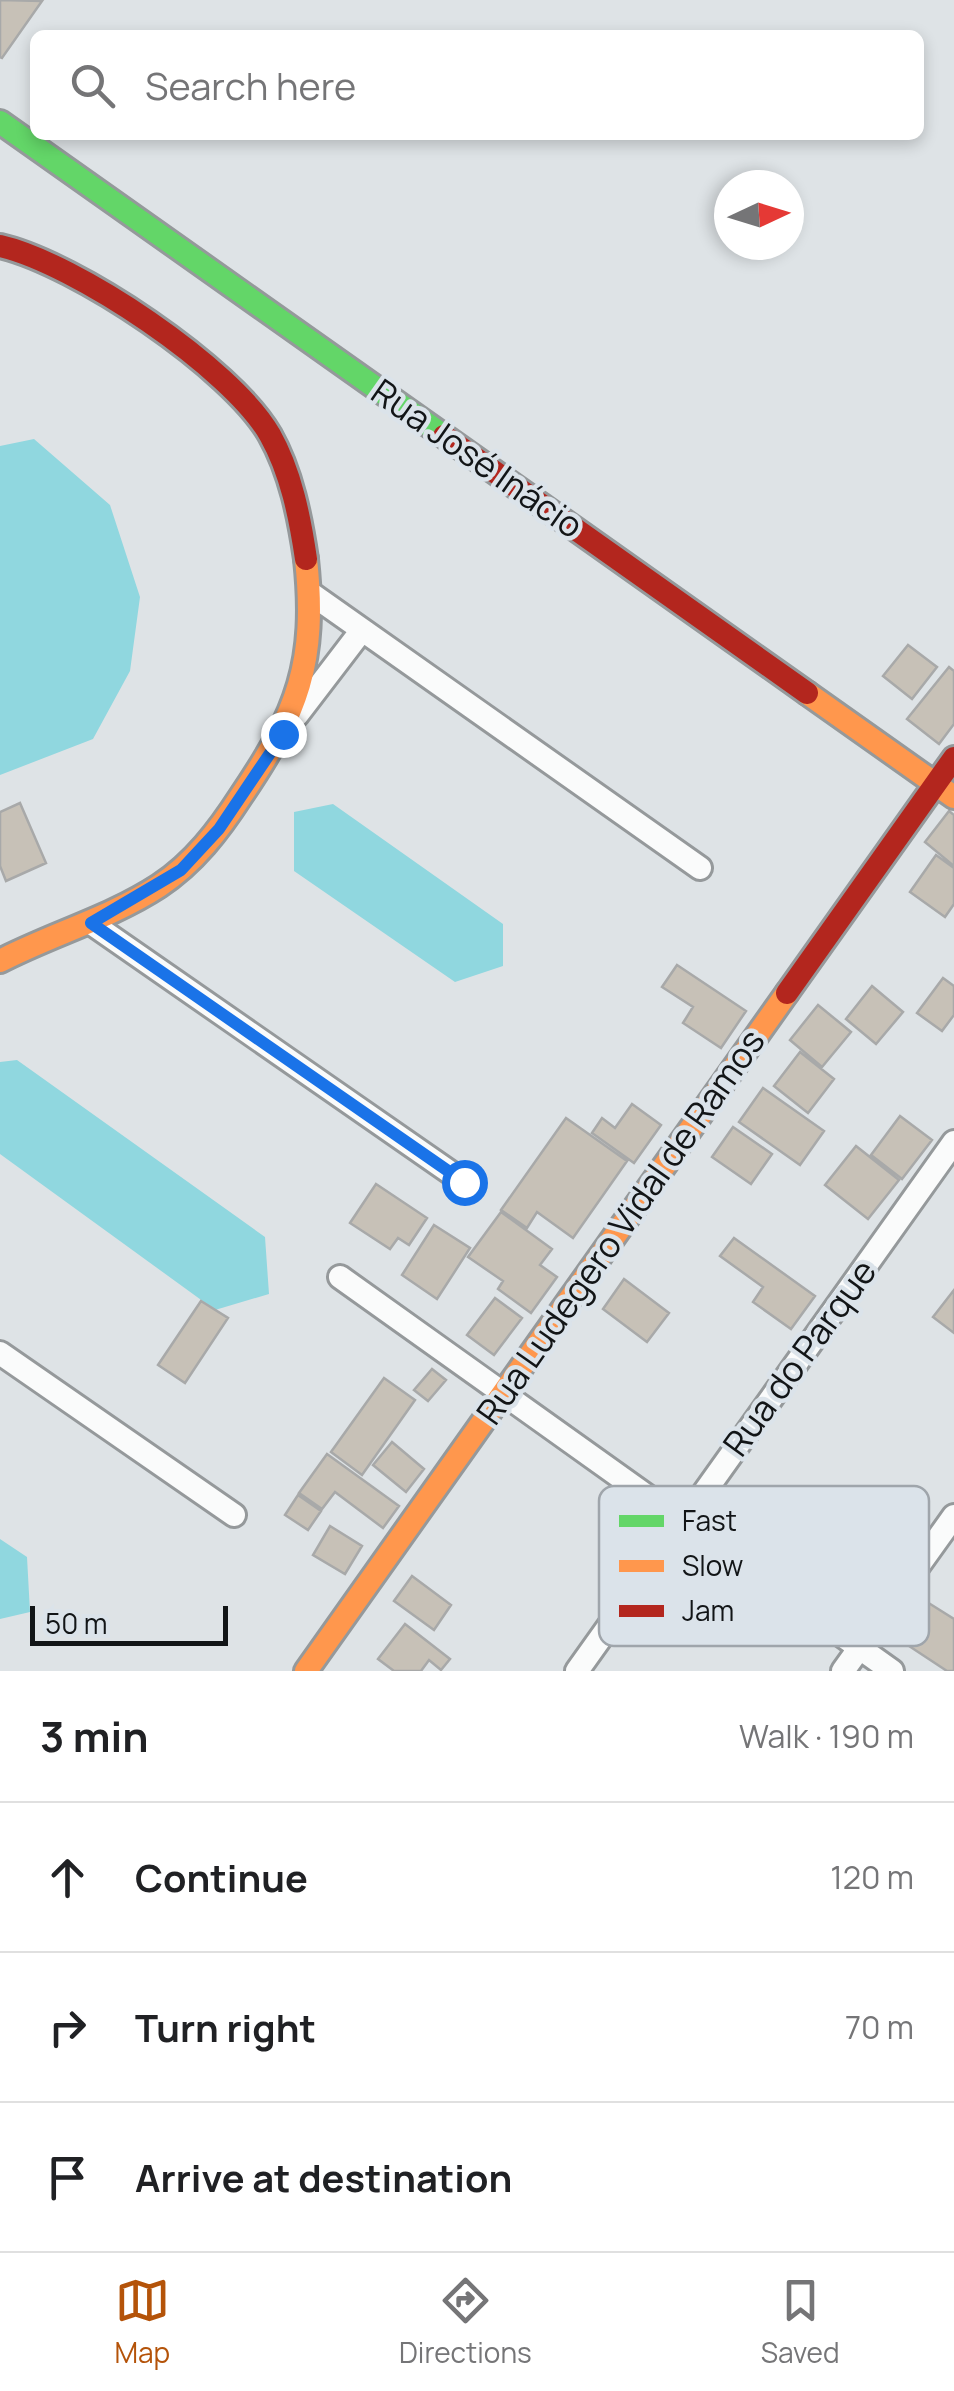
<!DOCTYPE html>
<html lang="en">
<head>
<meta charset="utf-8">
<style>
  :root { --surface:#fff; --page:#f6f6f6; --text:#202124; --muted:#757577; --line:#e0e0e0; --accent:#b45309 }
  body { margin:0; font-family:Manrope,sans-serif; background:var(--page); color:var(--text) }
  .compass { position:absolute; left:714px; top:170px; width:90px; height:90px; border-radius:50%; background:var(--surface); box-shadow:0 5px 15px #0003; rotate:86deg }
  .scale { position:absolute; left:30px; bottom:25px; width:198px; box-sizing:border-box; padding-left:10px; border:5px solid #121517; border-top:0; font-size:28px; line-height:35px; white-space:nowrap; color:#121517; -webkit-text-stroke:8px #dbe3ea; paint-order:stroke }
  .stop { position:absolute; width:30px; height:30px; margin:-22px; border:8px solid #1a73e8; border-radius:50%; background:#fff }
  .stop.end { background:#1a73e8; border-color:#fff; box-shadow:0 2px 10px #0008 }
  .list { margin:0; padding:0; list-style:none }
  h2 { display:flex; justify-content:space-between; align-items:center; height:130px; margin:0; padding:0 40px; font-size:42px }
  h2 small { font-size:32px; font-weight:400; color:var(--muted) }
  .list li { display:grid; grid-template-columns:65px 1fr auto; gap:30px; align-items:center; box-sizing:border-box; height:150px; padding:0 40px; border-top:2px solid var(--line) }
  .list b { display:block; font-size:38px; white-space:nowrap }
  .list em { font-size:32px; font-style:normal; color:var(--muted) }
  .icon { flex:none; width:55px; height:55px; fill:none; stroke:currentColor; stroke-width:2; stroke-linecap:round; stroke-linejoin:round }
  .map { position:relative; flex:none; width:954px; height:1671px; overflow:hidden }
  .search { position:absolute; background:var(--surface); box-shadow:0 5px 15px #0003; left:30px; right:30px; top:30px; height:110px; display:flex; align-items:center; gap:25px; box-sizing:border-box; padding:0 35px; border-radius:15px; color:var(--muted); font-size:38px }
  .sheet { height:580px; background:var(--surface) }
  nav { display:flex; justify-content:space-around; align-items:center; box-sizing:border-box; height:140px; border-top:2px solid var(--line); background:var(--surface); font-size:28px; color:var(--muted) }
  nav a { display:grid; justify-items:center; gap:5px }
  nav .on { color:var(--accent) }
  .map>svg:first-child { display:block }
</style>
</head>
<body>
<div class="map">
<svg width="954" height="1671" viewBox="0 0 954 1671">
  <rect width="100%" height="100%" fill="#dee3e6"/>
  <path fill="#90d7df" d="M34,439L110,505L140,597L130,671L93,739L0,775V446Z
    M333,804L503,924V966L455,982L294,871V812Z
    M17,1060L265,1237L269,1294L215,1310L0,1154V1062Z
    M0,1539L27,1557L30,1612L0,1619Z"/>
  <path fill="#c7c1b7" stroke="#a8a9a9" stroke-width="2.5" d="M0,0L42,1L2,58L0,57Z
    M908,645L937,667L912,699L883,676Z
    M949,667L954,671V724L939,744L907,719Z
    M20,803L46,863L6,881L0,866V812Z
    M949,811L954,815V866L925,842Z
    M936,855L954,868V904L945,917L910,892Z
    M677,965L746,1011L721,1048L683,1023L693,1007L662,987Z
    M943,978L954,986V1015L942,1031L917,1013Z
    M872,986L903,1012L876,1044L846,1019Z
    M818,1005L851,1032L822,1067L790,1040Z
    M800,1052L834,1079L808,1113L774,1086Z
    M763,1088L824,1131L800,1165L739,1122Z
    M632,1104L661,1125L634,1163L592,1133L602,1118L615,1128Z
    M900,1116L932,1140L902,1179L871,1155Z
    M566,1118L627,1161L573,1238L537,1212L527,1228L501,1210Z
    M733,1127L772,1154L751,1184L712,1157Z
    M856,1146L899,1180L868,1219L825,1185Z
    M376,1184L427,1218L409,1245L398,1238L390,1249L350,1223Z
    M501,1212L552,1249L540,1265L557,1277L531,1313L498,1289L503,1281L468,1257Z
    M434,1225L470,1248L437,1299L402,1275Z
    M734,1238L815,1296L791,1329L753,1302L763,1287L720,1256Z
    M624,1279L669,1313L647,1342L603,1309Z
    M954,1290V1333L933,1317Z
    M495,1298L522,1318L494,1355L467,1335Z
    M201,1301L228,1318L185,1383L158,1365Z
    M432,1369L446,1380L428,1401L414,1390Z
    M384,1378L415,1400L362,1475L331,1452Z
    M392,1442L424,1469L406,1492L373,1465Z
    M327,1454L399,1506L383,1528L335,1492L322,1509L299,1493Z
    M298,1495L321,1511L308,1530L285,1515Z
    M330,1526L362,1546L345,1574L313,1555Z
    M412,1576L451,1605L434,1630L394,1601Z
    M927,1602L954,1619V1671H947L909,1646L922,1628L914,1622Z
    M405,1624L450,1659L441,1670L429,1660L421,1671H394L378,1659Z"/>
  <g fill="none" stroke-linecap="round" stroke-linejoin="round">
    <g stroke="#95999b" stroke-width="28">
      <path id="street" d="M310,593L700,868
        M297,715L362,630
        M91,923L464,1182
        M340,1277L892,1671
        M0,1353L234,1515
        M577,1671L954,1142
        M843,1671L954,1516"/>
    </g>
    <g stroke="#95999b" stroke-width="28">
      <path id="fast" d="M0,122L444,436"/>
    </g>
    <g stroke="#95999b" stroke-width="28">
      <path id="slow" d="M807,693L954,797
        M0,961C52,934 110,918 159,886C194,863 219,830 241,796C298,712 317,662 306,559
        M306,1671L787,993"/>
    </g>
    <g stroke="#95999b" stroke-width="28">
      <path id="jam" d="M0,246C75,263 232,368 270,435C291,472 300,518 306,559
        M444,436L807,693
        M787,993L954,758"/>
    </g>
    <use href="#street" stroke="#fafbfb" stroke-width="22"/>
    <use href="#fast" stroke="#63d668" stroke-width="22"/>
    <use href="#slow" stroke="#ff974d" stroke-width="22"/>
    <use href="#jam" stroke="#b3261e" stroke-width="22"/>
  </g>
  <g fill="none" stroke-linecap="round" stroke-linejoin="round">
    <path stroke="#1a73e8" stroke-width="12" d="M283,734L219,829L181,870L91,923L464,1182"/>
  </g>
  <g text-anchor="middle" stroke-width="9" stroke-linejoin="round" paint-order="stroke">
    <g font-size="35" fill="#121517" stroke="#dbe3ea">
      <text transform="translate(477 459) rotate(35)" y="12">Rua José Inácio</text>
      <text transform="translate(621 1227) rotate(-55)" y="12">Rua Ludegero Vidal de Ramos</text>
      <text transform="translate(800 1358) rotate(-54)" y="12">Rua do Parque</text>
    </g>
  </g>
  <rect x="599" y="1486" width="330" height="160" rx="15" fill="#dbe3ea" stroke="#9fa5ab" stroke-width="2.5"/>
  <rect x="619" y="1515" width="45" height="12" fill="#63d668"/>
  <rect x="619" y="1560" width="45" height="12" fill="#ff974d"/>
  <rect x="619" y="1605" width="45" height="12" fill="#b3261e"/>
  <g font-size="28" fill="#121517">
    <text x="682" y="1531">Fast</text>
    <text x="682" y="1576">Slow</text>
    <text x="682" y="1621">Jam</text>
  </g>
</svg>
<svg class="compass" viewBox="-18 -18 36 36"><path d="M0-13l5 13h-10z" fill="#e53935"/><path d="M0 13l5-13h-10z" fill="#757577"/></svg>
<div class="scale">50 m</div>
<div class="stop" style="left:464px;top:1182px"></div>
<div class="stop end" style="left:283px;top:734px"></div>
<div class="search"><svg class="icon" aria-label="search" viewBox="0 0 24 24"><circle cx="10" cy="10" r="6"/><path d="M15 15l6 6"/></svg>Search here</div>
</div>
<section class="sheet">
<h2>3 min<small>Walk · 190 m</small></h2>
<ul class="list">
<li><svg class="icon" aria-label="ahead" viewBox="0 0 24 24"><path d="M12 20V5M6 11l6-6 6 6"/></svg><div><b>Continue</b></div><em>120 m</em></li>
<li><svg class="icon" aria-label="right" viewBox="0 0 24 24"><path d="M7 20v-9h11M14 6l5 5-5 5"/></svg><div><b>Turn right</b></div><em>70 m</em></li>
<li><svg class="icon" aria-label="arrive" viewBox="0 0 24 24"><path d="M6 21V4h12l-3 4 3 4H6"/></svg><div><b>Arrive at destination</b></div></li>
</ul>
</section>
<nav>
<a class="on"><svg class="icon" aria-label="map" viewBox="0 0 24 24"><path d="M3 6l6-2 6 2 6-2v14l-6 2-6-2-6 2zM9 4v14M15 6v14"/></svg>Map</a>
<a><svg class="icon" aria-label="directions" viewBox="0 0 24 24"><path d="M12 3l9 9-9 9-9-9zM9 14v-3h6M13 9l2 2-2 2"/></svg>Directions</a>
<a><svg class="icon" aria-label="saved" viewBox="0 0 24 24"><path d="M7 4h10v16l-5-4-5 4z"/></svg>Saved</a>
</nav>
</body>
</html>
